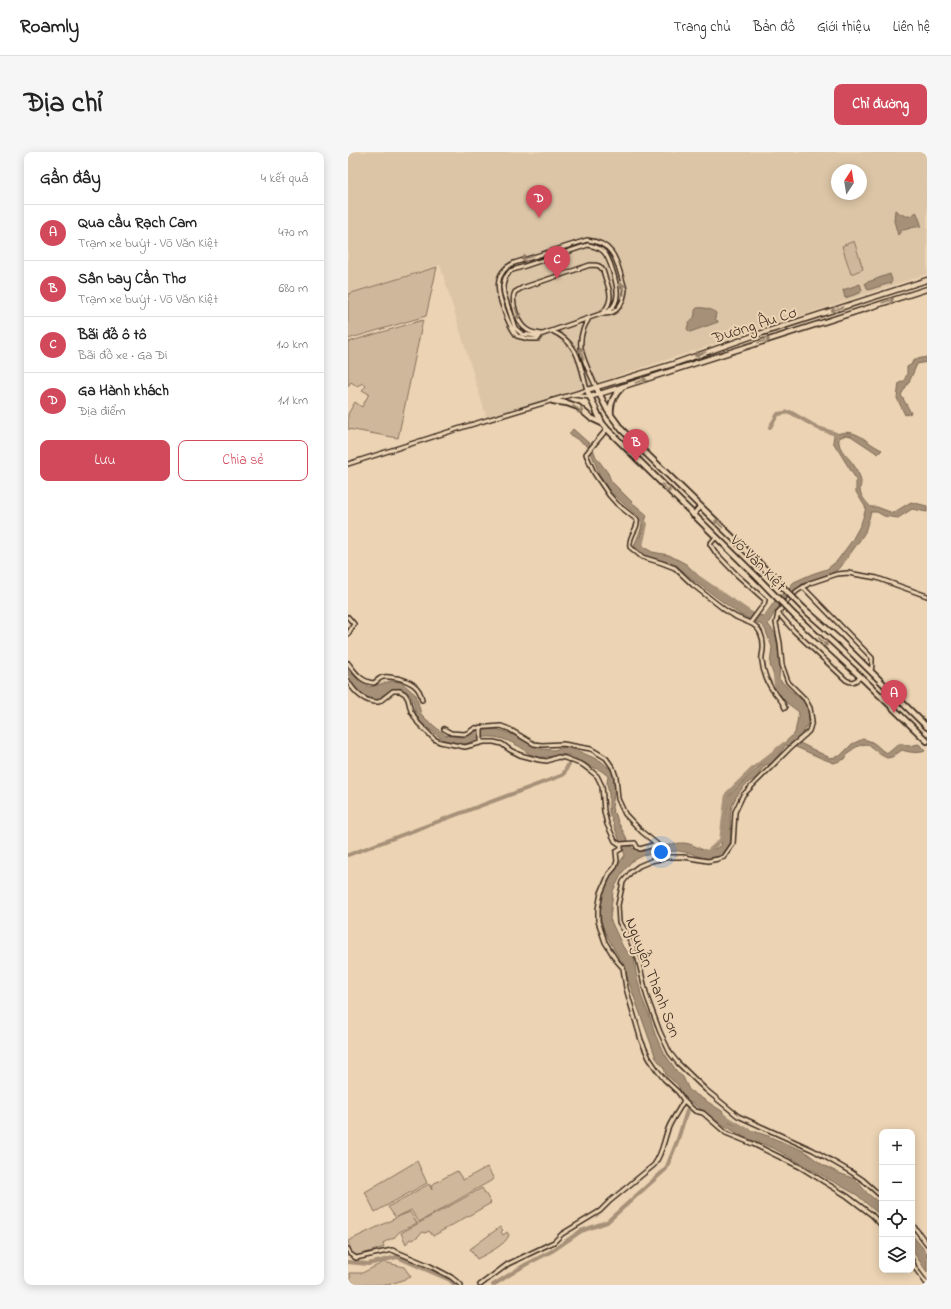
<!DOCTYPE html>
<html lang="vi">
<head>
<meta charset="utf-8">
<style>
  :root { --surface:#fff; --page:#f6f6f6; --text:#222; --muted:#767676; --line:#e0e0e0; --accent:#d1495b }
  body { margin:0; font-family:"Indie Flower",sans-serif; background:var(--page); color:var(--text) }
  .controls { position:absolute; right:12px; bottom:12px; display:grid; overflow:hidden; border-radius:8px; box-shadow:0 2px 10px #0003 }
  .controls button { width:36px; height:36px; display:grid; place-items:center; padding:0; border:0; border-bottom:1px solid var(--line); background:var(--surface); color:var(--text); font:20px sans-serif }
  .compass { position:absolute; left:483px; top:12px; width:36px; height:36px; border-radius:50%; background:var(--surface); box-shadow:0 2px 10px #0003; rotate:12deg }
  .you { position:absolute; left:313px; top:700px; width:14px; height:14px; margin:-10px; border:3px solid #fff; border-radius:50%; background:#1a73e8; box-shadow:0 0 0 6px #1a73e833 }
  .badge { display:grid; place-items:center; width:26px; height:26px; border-radius:50%; background:var(--accent); color:#fff; font-size:13px; font-weight:700 }
  .pin { position:absolute; translate:-50% -33px; filter:drop-shadow(0 1px 2px #0008) }
  .pin::after { content:''; position:absolute; top:21px; width:14px; height:12px; background:inherit; clip-path:polygon(0 0,100% 0,50% 100%) }
  .list { margin:0; padding:0; list-style:none }
  h2 { display:flex; justify-content:space-between; align-items:center; height:52px; margin:0; padding:0 16px; font-size:17px }
  h2 small { font-size:13px; font-weight:400; color:var(--muted) }
  .list li { display:grid; grid-template-columns:26px 1fr auto; gap:12px; align-items:center; box-sizing:border-box; height:56px; padding:0 16px; border-top:1px solid var(--line) }
  .list b { display:block; font-size:15px; white-space:nowrap }
  .list p { margin:0; font-size:13px; white-space:nowrap; color:var(--muted) }
  .list em { font-size:13px; font-style:normal; color:var(--muted) }
  .actions { display:flex; gap:8px; padding:12px 16px }
  .actions a { flex:1; padding:9px 0; border:1px solid var(--accent); border-radius:8px; text-align:center; font-size:14px; color:var(--accent) }
  .actions .main { background:var(--accent); color:#fff }
  .icon { flex:none; width:22px; height:22px; fill:none; stroke:currentColor; stroke-width:2; stroke-linecap:round; stroke-linejoin:round }
  .map { position:relative; flex:none; width:579px; height:1133px; overflow:hidden; border-radius:8px }
  header { display:flex; align-items:center; gap:24px; box-sizing:border-box; height:56px; padding:0 20px; background:var(--surface); border-bottom:1px solid var(--line) }
  header strong { font-size:19px }
  nav { display:flex; gap:22px; margin-inline-start:auto; font-size:14px }
  .intro { display:flex; align-items:center; justify-content:space-between; box-sizing:border-box; height:96px; padding:0 24px }
  h1 { margin:0; font-size:28px }
  .button { padding:10px 18px; border-radius:8px; background:var(--accent); color:#fff; font-size:14px; font-weight:700 }
  main { display:flex; gap:24px; padding:0 24px }
  aside { flex:1; background:var(--surface); border-radius:8px; box-shadow:0 2px 10px #0003 }
  .map>svg:first-child { display:block }
</style>
</head>
<body>
<header>
<strong>Roamly</strong>
<nav><a>Trang chủ</a><a>Bản đồ</a><a>Giới thiệu</a><a>Liên hệ</a></nav>
</header>
<div class="intro"><h1>Địa chỉ</h1><a class="button">Chỉ đường</a></div>
<main>
<aside>
<h2>Gần đây<small>4 kết quả</small></h2>
<ul class="list">
<li><span class="badge">A</span><div><b>Qua cầu Rạch Cam</b><p>Trạm xe buýt · Võ Văn Kiệt</p></div><em>470 m</em></li>
<li><span class="badge">B</span><div><b>Sân bay Cần Thơ</b><p>Trạm xe buýt · Võ Văn Kiệt</p></div><em>680 m</em></li>
<li><span class="badge">C</span><div><b>Bãi đỗ ô tô</b><p>Bãi đỗ xe · Ga Đi</p></div><em>1.0 km</em></li>
<li><span class="badge">D</span><div><b>Ga Hành khách</b><p>Địa điểm</p></div><em>1.1 km</em></li>
</ul>
<div class="actions"><a class="main">Lưu</a><a>Chia sẻ</a></div>
</aside>
<div class="map">
<svg width="579" height="1133" viewBox="0 0 579 1133">
  <rect width="100%" height="100%" fill="#ebd3b3"/>
  <filter id="ink" filterUnits="userSpaceOnUse"><feTurbulence type="fractalNoise" baseFrequency=".025" numOctaves="2"/><feDisplacementMap in="SourceGraphic" scale="8" xChannelSelector="R" yChannelSelector="G"/><feConvolveMatrix kernelMatrix="1 2 1 2 8 2 1 2 1" color-interpolation-filters="sRGB"/></filter>
  <g filter="url(#ink)">
    <path fill="#dcc5a6" fill-rule="evenodd" d="M0,0H579V122L139,267L92,113L0,142ZM489,18H513V42H489Z"/>
    <path fill="#cfb79b" stroke="#85705c" d="M506,89L515,117L503,122L494,94Z
      M89,115L78,164L0,187V142Z
      M75,168L50,286L0,277V262L7,250L14,255L21,242L14,238L18,234L15,231L9,234L3,230L0,234V190Z
      M69,1009L79,1031L27,1060L17,1040Z
      M139,1015L146,1027L71,1070L63,1058L49,1065L62,1060L69,1071L51,1080L45,1087H42L35,1091L36,1095L9,1104L4,1102L0,1089L48,1066L40,1055L81,1032L84,1038L83,1033L109,1019L115,1028Z
      M134,1036L143,1051L85,1084L81,1079L77,1081L75,1080L65,1088L62,1087L58,1092L53,1081Z
      M152,1075L155,1078L153,1080L155,1083L159,1080L161,1083C158,1093 138,1102 129,1107L122,1097Z
      M36,1110L56,1115L63,1125L40,1133H0V1127L3,1125L1,1121H14Z"/>
    <path fill="#a69078" stroke="#7b6754" d="M547,58C555,63 560,68 568,60L569,61L573,72L572,75C565,74 560,78 554,78L550,83L546,69Z
      M542,122L544,128L543,131L520,138L517,131Z
      M512,132L514,138L512,141L497,146L495,138Z
      M349,156C355,155 364,157 368,161L367,167L370,169V170L342,180L339,177L341,170C346,167 347,165 347,158Z
      M579,205V210L569,212L562,228L553,243L563,261L557,263L549,246L551,231L556,229L559,222V215L564,212V210L569,207Z
      M225,277L244,294L248,305L260,321L263,329L286,352L299,363L292,386L296,395L304,400L321,403L338,412L360,433L386,452L409,463L416,464L427,449L446,430L464,422L479,417L489,409L503,390L513,372L518,356L508,340V327L485,290L486,283C509,274 516,290 534,298L530,302L503,284L498,283L491,286C489,299 502,305 507,315C510,320 513,326 513,330C513,333 512,335 512,337C512,344 519,351 523,355H529L545,361L563,350L579,354V360L564,357L550,366L536,364L529,360H523L517,380L512,388L492,416L477,425L451,437L428,458L420,472L428,483L432,511L431,527L443,539L457,550L461,560V569L453,584L448,589L482,606L492,604L504,592L515,587C519,588 523,589 527,592C530,594 534,599 537,600C547,602 546,586 560,594L571,592L577,599C570,602 560,600 554,598L544,605L539,606L533,603L519,592C509,593 501,598 497,607L486,611L473,606L448,595L438,593L424,612L417,613C414,617 411,622 408,626C405,628 402,629 400,631C393,636 387,646 384,654C377,679 395,696 362,709L342,701L330,699L314,700L294,704L283,710L274,721L265,739L262,767L275,795L286,806L288,821L294,846L302,865L307,882L314,898L330,921L335,925L341,938L374,959L382,971L420,984L456,999L475,1013L491,1021L507,1027L520,1042L534,1053V1065L509,1043L425,996L396,985L363,966L337,945L333,940L330,933L318,923L316,916L308,906L274,811L255,777L251,757L256,732L277,703L261,660V642L259,631L260,624C256,621 252,617 247,616C244,615 241,615 238,614C232,612 228,604 220,603C208,601 196,609 184,603C181,602 177,599 174,596C165,591 154,585 143,585C127,584 120,597 102,591C96,589 73,572 70,567C67,562 67,555 65,549C57,528 41,537 29,548H20C9,537 0,533 0,516L13,531L22,535L43,529L53,530L68,543L73,562L79,568L97,583L114,585L129,579L148,577L161,581L194,597L206,598L216,595L228,598L253,609L264,619L268,630L264,655L265,660L268,663L270,670L284,696C293,700 322,691 335,691C343,691 352,697 360,700L373,694L379,654L377,647L447,581L451,560L439,551L433,544L422,513L424,495L417,477L412,472L391,462L348,430L328,413L297,404L286,394L293,377L294,370L290,364L261,339L252,324L241,295L221,282Z
      M564,1083L579,1101V1120L564,1098Z"/>
    <g fill="none" stroke-linecap="round" stroke-linejoin="round">
      <path stroke="#a69078" stroke-width="4" d="M422,275L430,262L442,260L470,276L488,282V286
        M293,367L298,372L293,394
        M351,426L402,461
        M427,524L428,536L433,540
        M356,699L360,700L373,688L379,642L406,616L436,592
        M0,703L215,623L226,602
        M374,963L401,979
        M0,1110L20,1112L49,1105L102,1128L107,1133
        M145,1133L177,1113L204,1099L233,1079L259,1070L318,1017L330,987L343,946"/>
      <g stroke="#3b2a1e" stroke-width="6">
        <path id="minor" d="M240,93C246,94 250,95 255,99C262,105 270,134 269,143C269,150 266,154 261,159L189,184L174,182L167,176L165,170L156,142L155,134L157,126L162,119Z
          M240,168C224,193 238,211 248,235
          M193,182C187,181 183,181 178,177C170,172 162,148 167,140L174,136L242,113C245,113 249,113 251,114C255,116 256,121 257,125C262,138 266,149 255,160
          M192,184L190,187H181L169,184C163,176 159,167 156,158C149,140 145,121 166,111L239,88C269,91 269,113 277,137C276,150 270,162 256,162
          M226,243L242,245
          M259,277L238,302L246,321L261,343L269,352L289,368C291,377 280,383 282,395L294,405L314,411L327,416L345,433L377,458L388,465L402,471
          M0,312L119,274L239,238C232,212 231,191 204,179
          M368,385L362,392L368,401L389,423L417,448L416,452L402,471C412,475 416,486 415,497C415,501 413,505 414,509C415,520 420,533 427,541C431,546 435,550 437,556
          M455,435L524,506V513L523,519
          M430,461L446,479L498,528C504,532 507,529 513,525
          M0,465L6,472L0,482
          M0,511C7,520 13,530 26,531C29,529 32,525 36,525C41,524 45,526 49,526C62,529 72,534 74,548
          M0,529C7,541 17,551 31,550L45,539H52L57,542L60,547L63,559L70,571L86,587L92,590L117,595L136,590H146L154,592L162,598L172,603L191,608L199,609L210,605L217,606L235,613L243,619L249,624L254,634L256,659L259,672L267,689L273,693
          M133,575V590
          M96,577L103,581L116,582L120,581L127,576L153,574L161,577L186,592L194,593L215,592L243,597L258,606L265,616L268,625L270,647L277,662L294,680L309,692L312,707
          M309,692L292,697L289,695L287,691L273,692V697L268,700L269,709L267,715L261,722L253,741L250,757V769L257,790L268,808L275,816L278,836L293,888L301,906L309,918L316,927L330,940L337,950L347,959L355,961L378,981L405,992L452,1015L499,1044L524,1063L534,1074
          M534,1045L515,1028L503,1020L465,998L390,964L358,938L330,911L322,901L312,880L299,845L290,807L283,790L271,770L270,753L275,730L283,720L291,714L303,709L322,705H336L360,709L370,707L376,705L385,692L387,660L395,643L443,595L458,582L461,579L464,569L462,556L457,547L440,530L434,513L432,491L428,471L430,461L438,450L449,439L462,431L489,422L500,421L529,426L579,444
          M564,1072L579,1092
          M0,1097L2,1102L8,1106L44,1098L82,1114L103,1125L113,1133
          M564,1108L567,1116L579,1132
          M132,1133L160,1112L206,1090L214,1082L252,1059L262,1049L306,1013C314,1002 315,992 319,980C322,969 331,959 336,948"/>
      </g>
      <g stroke="#3b2a1e" stroke-width="7">
        <path id="tertiary" d="M239,238L325,212L405,184L579,128
          M242,245L579,137
          M345,363L352,355"/>
      </g>
      <g stroke="#3b2a1e" stroke-width="8">
        <path id="secondary" d="M248,235L260,259L274,278L419,419
          M239,238L254,271L259,277L410,426
          M205,249L219,251L230,255L243,266L254,271
          M263,263C261,252 266,243 274,235
          M455,456L490,487L579,575
          M446,463L513,525L579,589"/>
      </g>
      <use href="#minor" stroke="#ebd3b3" stroke-width="3"/>
      <use href="#tertiary" stroke="#ebd3b3" stroke-width="4"/>
      <use href="#secondary" stroke="#ebd3b3" stroke-width="4.5"/>
      <g stroke="#3b2a1e" stroke-width="8" stroke-linecap="butt">
        <path id="secondary-bridge" d="M419,419L455,456
          M410,426L446,463"/>
      </g>
      <use href="#secondary-bridge" stroke="#ebd3b3" stroke-width="4.5"/>
    </g>
    <defs><path id="oneway-shaft" d="M-6 0H5M1.5-3L5.5 0L1.5 3" fill="none" stroke-width="1.6" stroke-linecap="round" stroke-linejoin="round"/></defs>
    <g stroke="#937e68">
      <use href="#oneway-shaft" transform="translate(179 106) rotate(163)"/>
      <use href="#oneway-shaft" transform="translate(275 137) rotate(-98)"/>
      <use href="#oneway-shaft" transform="translate(540 149) rotate(-18)"/>
      <use href="#oneway-shaft" transform="translate(489 157) rotate(162)"/>
      <use href="#oneway-shaft" transform="translate(169 161) rotate(72)"/>
      <use href="#oneway-shaft" transform="translate(416 189) rotate(-18)"/>
      <use href="#oneway-shaft" transform="translate(234 201) rotate(-104)"/>
      <use href="#oneway-shaft" transform="translate(352 202) rotate(161)"/>
      <use href="#oneway-shaft" transform="translate(293 229) rotate(-18)"/>
      <use href="#oneway-shaft" transform="translate(230 257) rotate(33)"/>
      <use href="#oneway-shaft" transform="translate(318 336) rotate(44)"/>
      <use href="#oneway-shaft" transform="translate(371 372) rotate(-136)"/>
      <use href="#oneway-shaft" transform="translate(475 490) rotate(43)"/>
    </g>
  </g>
  <g text-anchor="middle" stroke-width="4" stroke-linejoin="round" paint-order="stroke">
    <g font-size="16" fill="#3b2a1e" stroke="#ebd3b3">
      <text transform="translate(406 172) rotate(-18)" y="6">Đường Âu Cơ</text>
      <text transform="translate(411 410) rotate(45)" y="6">Võ Văn Kiệt</text>
      <text transform="translate(306 825) rotate(69)" y="6">Nguyễn Thanh Sơn</text>
    </g>
  </g>
</svg>
<div class="controls">
<button>+</button>
<button>−</button>
<button><svg class="icon" aria-label="locate" viewBox="0 0 24 24"><circle cx="12" cy="12" r="6"/><path d="M12 2v4M12 18v4M2 12h4M18 12h4"/></svg></button>
<button><svg class="icon" aria-label="layers" viewBox="0 0 24 24"><path d="M12 4l9 5-9 5-9-5zM3 14l9 5 9-5"/></svg></button>
</div>
<svg class="compass" viewBox="-18 -18 36 36"><path d="M0-13l5 13h-10z" fill="#e53935"/><path d="M0 13l5-13h-10z" fill="#767676"/></svg>
<div class="you"></div>
<div class="pin badge" style="left:546px;top:561px">A</div>
<div class="pin badge" style="left:288px;top:310px">B</div>
<div class="pin badge" style="left:209px;top:127px">C</div>
<div class="pin badge" style="left:191px;top:66px">D</div>
</div>
</main>
</body>
</html>
